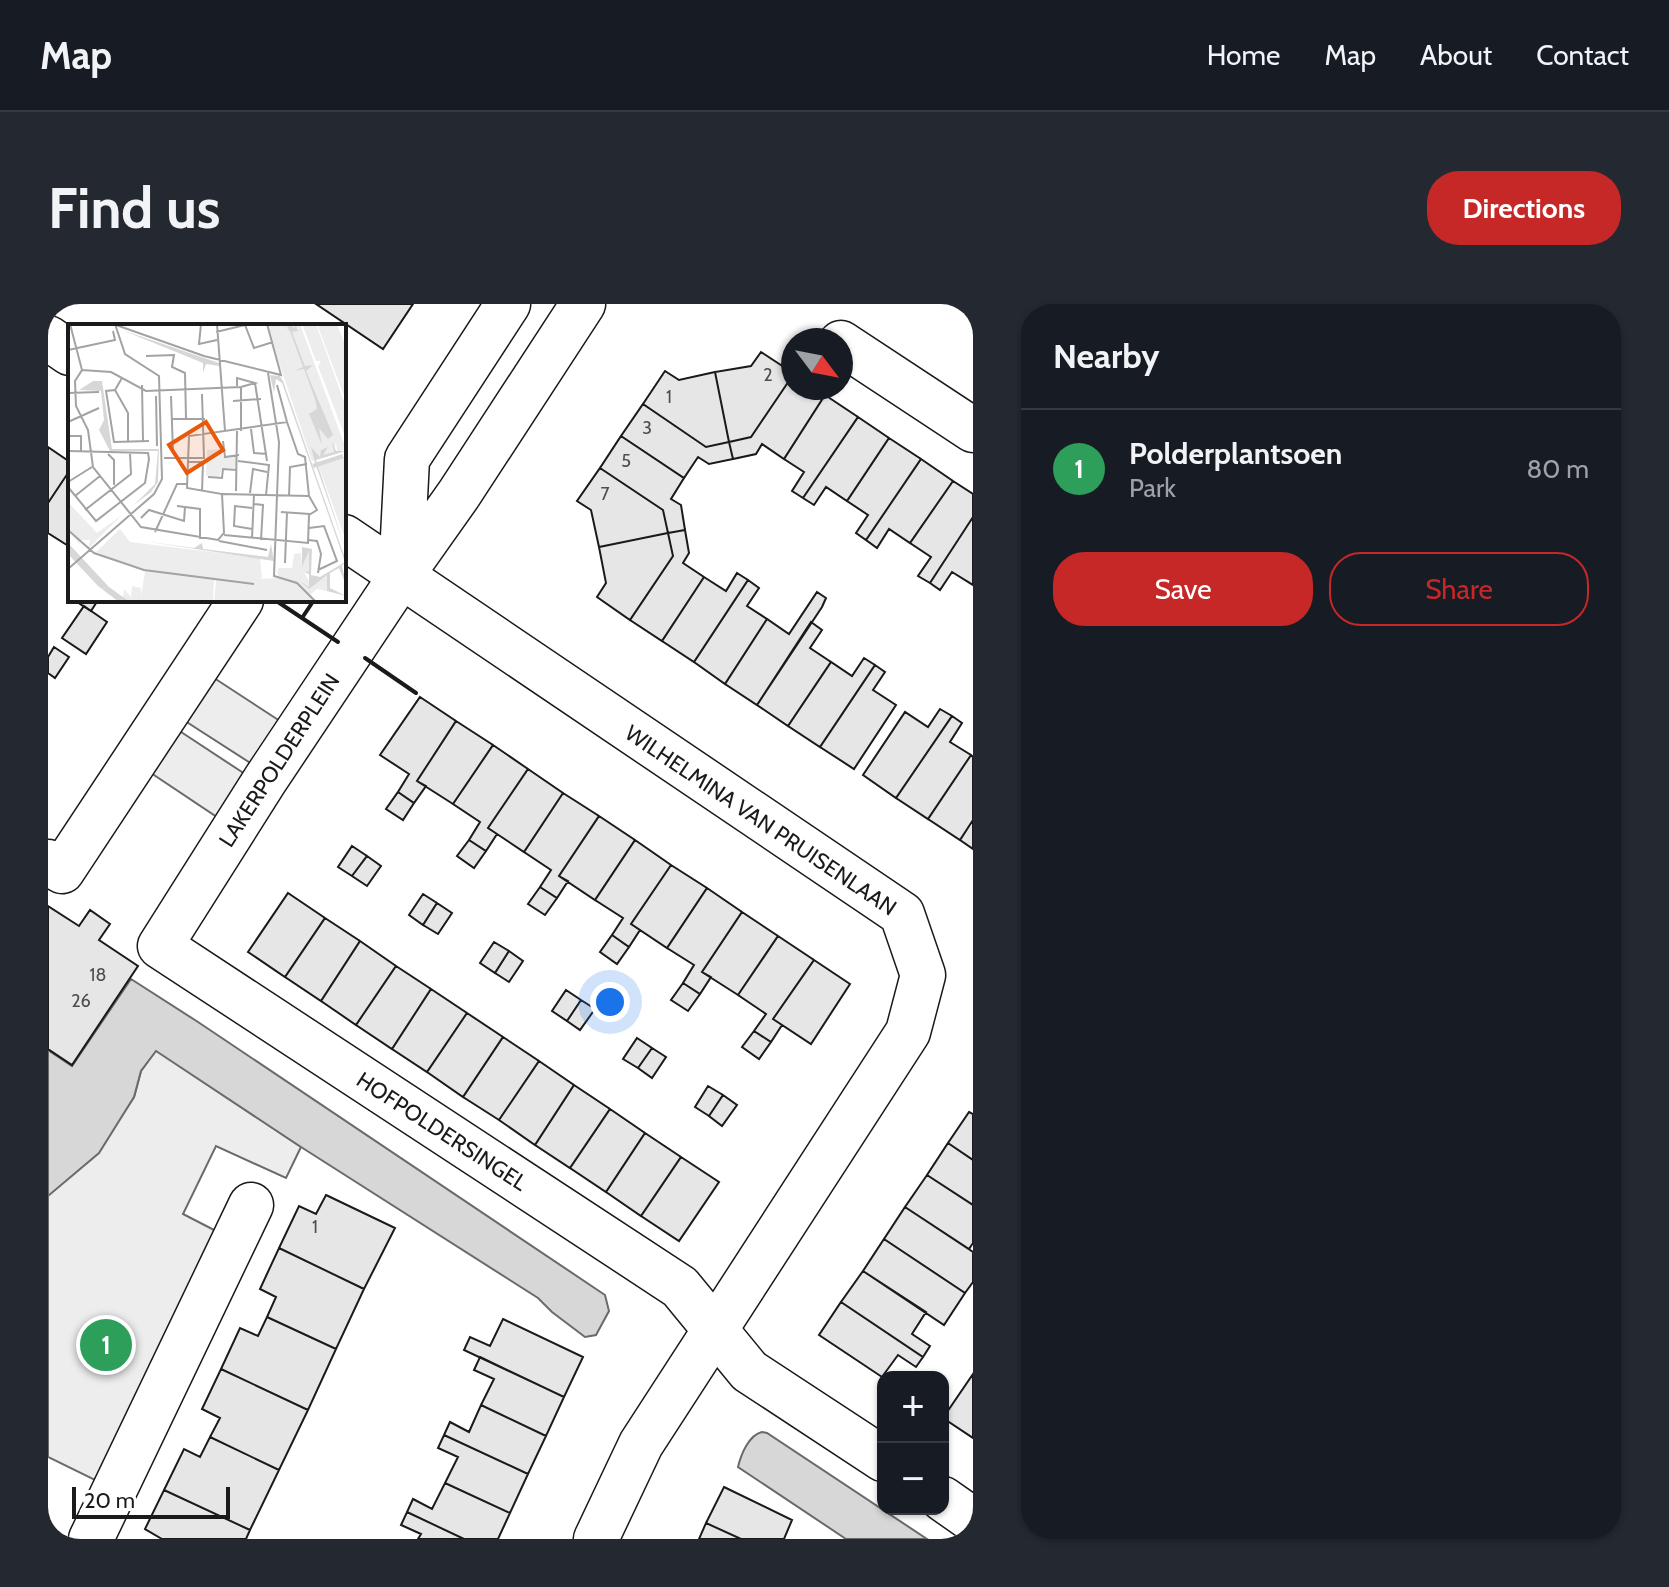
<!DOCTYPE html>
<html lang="en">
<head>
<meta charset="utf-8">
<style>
  :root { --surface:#171b24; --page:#242831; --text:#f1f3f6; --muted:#9ea1a6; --line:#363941; --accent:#c62828 }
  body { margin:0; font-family:Cabin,sans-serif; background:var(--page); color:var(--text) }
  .controls { position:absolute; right:24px; bottom:24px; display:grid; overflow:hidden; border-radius:16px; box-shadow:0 2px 6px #0004 }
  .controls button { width:72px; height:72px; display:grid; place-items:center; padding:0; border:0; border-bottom:2px solid var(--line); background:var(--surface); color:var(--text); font:40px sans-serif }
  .compass { position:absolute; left:733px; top:24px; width:72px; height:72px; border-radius:50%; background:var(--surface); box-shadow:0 2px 6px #0004; rotate:122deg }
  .scale { position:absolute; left:24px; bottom:20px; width:158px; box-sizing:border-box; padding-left:8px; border:4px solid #1a1a1a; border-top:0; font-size:22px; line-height:28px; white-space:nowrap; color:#1a1a1a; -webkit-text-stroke:6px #fff; paint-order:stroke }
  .you { position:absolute; left:562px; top:698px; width:28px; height:28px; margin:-20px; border:6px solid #fff; border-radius:50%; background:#1a73e8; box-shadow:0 0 0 12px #1a73e833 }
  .badge { display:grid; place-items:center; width:52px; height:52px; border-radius:50%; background:var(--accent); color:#fff; font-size:26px; font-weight:700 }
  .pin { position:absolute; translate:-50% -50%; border:4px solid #fff; box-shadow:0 2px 8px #0006 }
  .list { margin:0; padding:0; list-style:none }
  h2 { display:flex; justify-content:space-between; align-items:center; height:104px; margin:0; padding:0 32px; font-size:34px }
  h2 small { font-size:26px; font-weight:400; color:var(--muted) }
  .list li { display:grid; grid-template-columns:52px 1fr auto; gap:24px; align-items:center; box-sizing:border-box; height:120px; padding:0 32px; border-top:2px solid var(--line) }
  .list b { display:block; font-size:30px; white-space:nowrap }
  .list p { margin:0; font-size:26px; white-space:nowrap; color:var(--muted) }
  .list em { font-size:26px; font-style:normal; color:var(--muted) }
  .actions { display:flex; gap:16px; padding:24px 32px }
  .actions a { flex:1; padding:18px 0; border:2px solid var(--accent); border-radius:32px; text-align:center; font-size:28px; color:var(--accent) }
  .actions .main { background:var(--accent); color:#fff }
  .map { position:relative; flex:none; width:925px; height:1235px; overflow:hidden; border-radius:32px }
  header { display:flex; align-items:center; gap:48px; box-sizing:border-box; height:112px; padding:0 40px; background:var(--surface); border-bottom:2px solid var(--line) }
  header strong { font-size:38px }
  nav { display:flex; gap:44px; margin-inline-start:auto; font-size:28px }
  .intro { display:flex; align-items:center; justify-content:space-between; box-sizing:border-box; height:192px; padding:0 48px }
  h1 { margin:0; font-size:56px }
  .button { padding:20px 36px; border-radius:32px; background:var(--accent); color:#fff; font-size:28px; font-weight:700 }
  main { display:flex; gap:48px; padding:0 48px }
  aside { flex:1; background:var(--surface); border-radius:32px; box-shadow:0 2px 6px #0004 }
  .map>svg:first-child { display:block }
</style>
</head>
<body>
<header>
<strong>Map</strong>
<nav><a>Home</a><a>Map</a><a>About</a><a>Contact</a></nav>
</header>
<div class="intro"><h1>Find us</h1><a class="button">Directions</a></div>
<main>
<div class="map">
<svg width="925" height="1235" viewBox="0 0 925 1235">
  <rect width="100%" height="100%" fill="#fff"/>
  <path fill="#ededed" stroke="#6a6a6a" stroke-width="2" d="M163,372L235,419L207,462L134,415Z
    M127,424L200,472L172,515L100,467Z
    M108,746L253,843L238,874L168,842L135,910L170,928L51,1178L0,1153V768L72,814L86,793L93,767Z"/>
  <path fill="#d7d7d7" stroke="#6a6a6a" stroke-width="2" d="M83,675L150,718L557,991L561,1007L548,1031L537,1033L504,1008L490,994L253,843L108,747L93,767L86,793L51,849L0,892V746L24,762Z
    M714,1128L719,1129L879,1235H798L690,1163C693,1150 701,1131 714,1128Z"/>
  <path fill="#e6e6e6" stroke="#1a1a1a" stroke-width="2" d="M268,0H365L335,45Z
    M713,48L745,69V71L703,133L681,138L667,68L703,62Z
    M617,67L631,76L667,68L681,138L658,143L595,100Z
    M745,71V84H767L777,91L736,155L714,140L708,150L685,155L681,138L703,133Z
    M777,91L810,113L755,194L744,187L756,168L736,155Z
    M595,100L658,143L681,138L685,155L661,160L650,153L636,174L573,132Z
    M810,113L841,134L799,197L778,183L766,201L755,194Z
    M573,132L636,174L623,195L633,201L637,226L620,229L615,206L552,164Z
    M841,134L873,155L818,236L808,229L820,211L799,197Z
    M0,143L22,158V166L0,199Z
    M873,155L905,177L862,239L841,225L829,244L818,236Z
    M552,164L615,206L620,229L551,243L543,206L529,197Z
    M22,166V243L0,229V199Z
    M905,177L925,190V213L882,279L870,272L883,253L862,239Z
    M925,213V281L904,268L892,286L882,279Z
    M637,226L641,249L635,259L656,273L614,337L582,316L625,252L620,229Z
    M620,229L625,252L582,316L549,293L558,279L551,243Z
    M689,269L700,276L646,358L614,337L656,273L678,287Z
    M700,276L711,284L699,302L719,315L677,380L646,358Z
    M769,288L778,294L774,303L709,401L677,380L719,315L741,330Z
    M26,296H50L43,307Z
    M36,302L59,318L38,350L14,334Z
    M763,318L774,326L762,344L783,358L740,422L709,401Z
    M6,343L21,353L7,374L0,369V353Z
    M816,354L827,361L772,443L740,422L783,358L804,372Z
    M827,361L837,368L825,386L848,401L806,465L772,443Z
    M372,393L408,417L369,477L378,482L366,499L350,488L361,470L332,451Z
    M892,405L904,412L848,494L815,471L857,408L880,423Z
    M904,412L914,419L902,438L923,451L880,515L848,494Z
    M408,417L445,441L405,500L369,477Z
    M445,441L480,465L440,524L449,530L438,547L421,536L432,518L405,500Z
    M923,451L925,453V516L912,536L880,515Z
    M480,465L515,489L476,548L440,524Z
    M350,488L366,499L355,516L338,505Z
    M515,489L551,512L511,572L520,577L509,594L492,583L503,566L476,548Z
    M551,512L587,536L547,596L511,572Z
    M925,516V545L912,536Z
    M421,536L438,547L426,564L409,552Z
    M587,536L623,561L583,620L592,626L581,643L564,631L575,614L547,596Z
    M304,542L319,552L304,572L290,563Z
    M319,552L333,562L319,582L304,572Z
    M623,561L659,584L619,644L583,620Z
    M492,583L509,594L497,611L480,600Z
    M659,584L694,608L654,668L663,673L652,690L635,679L646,661L619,644Z
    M240,589L277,614L237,673L200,648Z
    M375,590L389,599L375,621L361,611Z
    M389,599L404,609L390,630L375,621Z
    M0,602L31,622L42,606L62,620L51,636L90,662L24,761L0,745Z
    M694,608L730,632L690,691L654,668Z
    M277,614L312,637L273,697L237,673Z
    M564,631L581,643L569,660L552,648Z
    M730,632L766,656L725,715L734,721L723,738L706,727L718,710L690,691Z
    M312,637L348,662L308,721L273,697Z
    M446,638L461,647L447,669L432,659Z
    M461,647L475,657L461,678L447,669Z
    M766,656L802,680L763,740L725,715Z
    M348,662L383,685L344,745L308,721Z
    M635,679L652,690L640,707L623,696Z
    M383,685L419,709L379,768L344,745Z
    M518,686L533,696L519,717L504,707Z
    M533,696L547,705L532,726L519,717Z
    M419,709L455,733L415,793L379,768Z
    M706,727L723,738L711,755L694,743Z
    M455,733L491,757L451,816L415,793Z
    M589,734L604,744L590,764L575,755Z
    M604,744L618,753L604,774L590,764Z
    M491,757L526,781L487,841L451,816Z
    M526,781L562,805L522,864L487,841Z
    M660,782L675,791L661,812L647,803Z
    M675,791L689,801L674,822L661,812Z
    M562,805L597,829L558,888L522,864Z
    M921,808L925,810V856L900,839Z
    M597,829L633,853L593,912L558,888Z
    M900,839L925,856V901L879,871Z
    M633,853L671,878L631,937L593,912Z
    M879,871L925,901V939L921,945L857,903Z
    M278,891L347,924L316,985L231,944L251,902L268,910Z
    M857,903L925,948V978L917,989L836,935Z
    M836,935L917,989L896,1021L815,967Z
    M231,944L316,985L288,1045L219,1013L228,993L212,985Z
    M815,967L878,1008L864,1030L882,1042L875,1053L793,998Z
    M793,998L875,1053L868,1063L850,1051L834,1073L771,1031Z
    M219,1013L288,1045L260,1106L173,1065L192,1024L210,1032Z
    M455,1015L535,1053L516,1093L416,1046L422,1033L442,1042Z
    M432,1053L516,1093L498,1132L433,1101L446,1075L426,1066Z
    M173,1065L260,1106L231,1166L162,1133L172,1114L154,1105Z
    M925,1070V1134L895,1114Z
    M433,1101L498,1132L480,1170L396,1131L402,1118L421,1128Z
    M396,1131L480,1170L462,1209L397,1179L410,1153L390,1144Z
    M162,1133L231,1166L202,1226L116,1186L136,1145L152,1153Z
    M397,1179L462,1209L450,1235H416L359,1208L365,1195L384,1205Z
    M676,1183L744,1216L736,1235H693L658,1219Z
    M116,1186L202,1226L198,1235H114L97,1225Z
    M359,1208L416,1235H370L373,1230L353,1221Z
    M658,1219L693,1235H651Z"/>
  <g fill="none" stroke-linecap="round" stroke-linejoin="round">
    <g stroke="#1a1a1a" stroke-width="47">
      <path id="street" d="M535,0L411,190L353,272L217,476L112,642L632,983L701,1067L835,1155
        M793,39L925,126
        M353,272L359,155L460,0
        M0,558L14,567L193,296
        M895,1195L925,1216
        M43,1235L203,901"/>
    </g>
    <g stroke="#1a1a1a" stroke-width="47">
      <path id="secondary" d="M0,34L22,49
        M296,233L854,610L875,671L860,728L593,1140L548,1235"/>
    </g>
    <use href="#street" stroke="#fff" stroke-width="44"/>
    <use href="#secondary" stroke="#fff" stroke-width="44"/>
    <path stroke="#1a1a1a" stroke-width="4" d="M227,296L290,338
      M254,314L264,299
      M317,354L368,389"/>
  </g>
  <g text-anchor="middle" stroke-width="6" stroke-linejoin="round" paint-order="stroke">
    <g font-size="18" fill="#4d4d4d">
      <text x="720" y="77">2</text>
      <text x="621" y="99">1</text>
      <text x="599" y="130">3</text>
      <text x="578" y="163">5</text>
      <text x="557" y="196">7</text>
      <text x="50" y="677">18</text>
      <text x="33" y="703">26</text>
      <text x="267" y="929">1</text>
    </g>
    <g font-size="22" fill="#1a1a1a" stroke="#fff">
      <text transform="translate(231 456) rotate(-57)" y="8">LAKERPOLDERPLEIN</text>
      <text transform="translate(713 516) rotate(34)" y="8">WILHELMINA VAN PRUISENLAAN</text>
      <text transform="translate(394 827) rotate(33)" y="8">HOFPOLDERSINGEL</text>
    </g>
  </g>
  <g transform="translate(20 20)">
    <rect width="278" height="278" fill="#fff"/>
    <path d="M198,0H232L278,125L269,128L268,118L266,128L244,137ZM234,0H248L278,83V115L250,42L253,37H248ZM249,0H269L278,23V77ZM153,125L155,132H168L169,144H154L151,153L138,152L139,126ZM275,132L278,140V217L249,138ZM0,178L29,209L54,191L20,225L22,216H10L13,222L0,206ZM52,205L62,218L192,234L194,254L190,255L211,254L207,242L210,249V244H224L226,230L233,229L234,243L241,226V247L236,248L242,259L259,250V267L249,265L242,271L247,278H146L148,257L146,256L145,278H62L55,274L56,265L63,273L64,262L73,264V272L77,248L28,228Z" fill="#ededed"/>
    <path d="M213,0L220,5L219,0L227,4V0L230,7L224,8L237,42L245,41L238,47L265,111L260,115L251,104L254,121L241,90L249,85L247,75L236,45L226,47L235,43L222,7ZM54,6L151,39V42L138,40L135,49V39ZM202,51L212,52L215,57L278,237L274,242L278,261L271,244L262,249V264L278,272L259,267V251L241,265L232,257L241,263V250L236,248L241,247V227L234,243V223L244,225L243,251L252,253L277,238L214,59L208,55L206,69ZM25,57H34L44,125H91L90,158L83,168L66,181L87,160L90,127H42L31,106L36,96L33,67L11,66ZM264,117L268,127H278L248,136L278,226L247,139L243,123L252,133L253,126L260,123L255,131L266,128ZM75,217L126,224L134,219L135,225L200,233L203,220L206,237ZM0,219L41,263L62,278H51L30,262L0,230Z" fill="#d7d7d7"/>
    <path fill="none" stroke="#d7d7d7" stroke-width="4" d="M245,142L275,132"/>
    <path fill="none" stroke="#a3a3a3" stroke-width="2" d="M2,0L14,46L7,57L8,82L20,106L25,143L73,203L150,216L156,209L154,170L119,164L121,112L219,98L230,130L237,133L241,172L249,186L241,191L240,219L156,211M133,0L131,20L149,16M149,0L157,107M48,1L136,32L213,51L199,0M177,1L186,24L205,18M148,8L177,1M0,26L47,16L45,7M78,32L106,31L104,43L117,49L118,94M14,46L43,48L78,67L173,63L187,59L169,54V62M200,49L211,118L206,252L229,259L248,278M54,54L47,66L38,67L46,118L81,117M187,59L199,137M74,61L75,117M209,61L219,98M173,63V107M47,66L60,89V118M0,69L31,68M88,72L89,122M103,72L105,126M165,77L193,75M104,95H137M0,98L31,84M183,105L186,129L199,130M0,112H13V127M155,117L157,133L171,131M0,127L80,129L81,135L77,159L28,197L0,163M40,130L46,136V161M96,134H136L134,70M170,137L201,141L198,171M120,138H135L134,168M140,153L154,154L155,145L169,146M0,158L24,143M168,167L169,107M182,169L185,145L199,148M154,170L241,172M7,172L32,152M221,173L222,143L239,140M185,180L195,181L193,216M109,182L132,185V215M184,184L167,182L166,202L184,205M17,186L63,150L62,129M213,188L242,190M73,194L81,186L116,197L117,183M241,204L256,202L269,237L250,246M0,206L26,229L76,246L186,260M87,208L109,160H119M184,215L186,170M240,216L249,217L253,230L250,249M151,217L199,226M217,239L219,188M0,245L86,170L94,155L91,52L57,30L47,0"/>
    <path fill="#e8590c" fill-opacity="0.15" stroke="#e8590c" stroke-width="4" d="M138,98L155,126L119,149L101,121Z"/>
    <rect width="278" height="278" fill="none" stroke="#1a1a1a" stroke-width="4"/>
  </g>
</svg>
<div class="controls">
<button>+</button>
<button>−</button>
</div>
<svg class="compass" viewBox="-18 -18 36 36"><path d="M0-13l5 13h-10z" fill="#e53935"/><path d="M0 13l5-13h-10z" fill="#9ea1a6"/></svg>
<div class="scale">20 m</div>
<div class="you"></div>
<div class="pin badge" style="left:58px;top:1041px;background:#2e9e5b">1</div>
</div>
<aside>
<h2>Nearby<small></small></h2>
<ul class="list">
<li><span class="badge" style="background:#2e9e5b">1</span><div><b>Polderplantsoen</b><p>Park</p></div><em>80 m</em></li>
</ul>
<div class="actions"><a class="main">Save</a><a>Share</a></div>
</aside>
</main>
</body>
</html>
